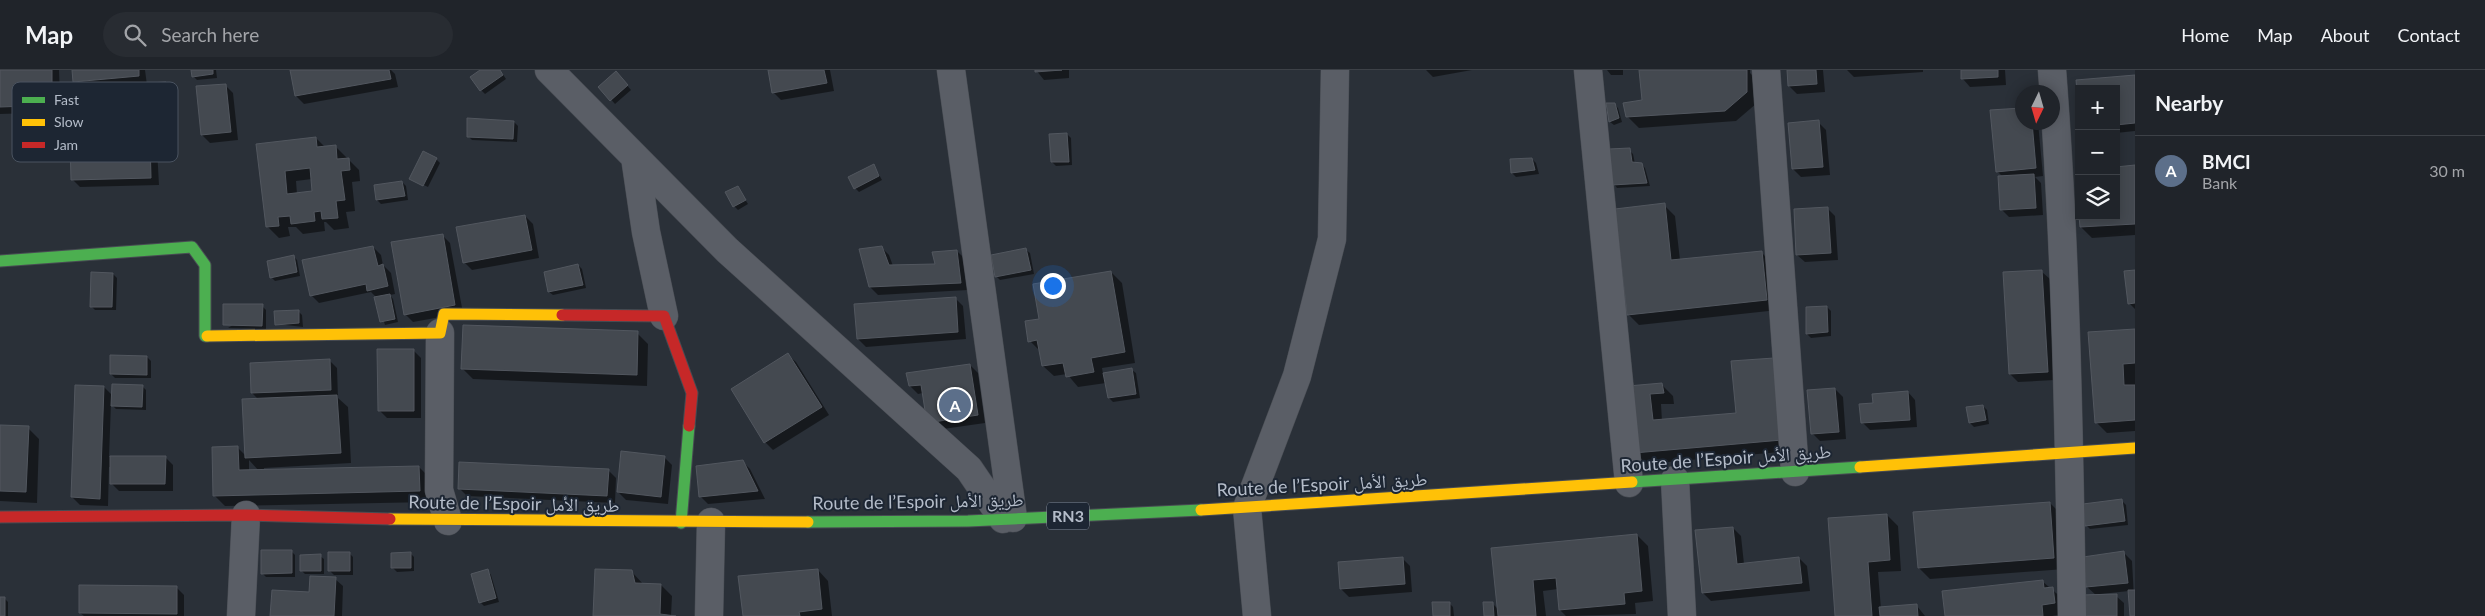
<!DOCTYPE html>
<html lang="en">
<head>
<meta charset="utf-8">
<style>
  :root { --surface:#20242a; --page:#282c32; --text:#f1f3f6; --muted:#a2a4a8; --line:#3d4147; --accent:#848b96 }
  body { margin:0; font-family:Lato,"Noto Naskh Arabic",sans-serif; background:var(--page); color:var(--text) }
  .controls { position:absolute; right:15px; top:15px; display:grid; overflow:hidden; border-radius:0px; box-shadow:0 2px 12px #0003 }
  .controls button { width:45px; height:45px; display:grid; place-items:center; padding:0; border:0; border-bottom:1px solid var(--line); background:var(--surface); color:var(--text); font:25px sans-serif }
  .compass { position:absolute; left:2015px; top:15px; width:45px; height:45px; border-radius:50%; background:var(--surface); box-shadow:0 2px 12px #0003; rotate:185deg }
  .you { position:absolute; left:1052px; top:215px; width:18px; height:18px; margin:-12px; border:4px solid #fff; border-radius:50%; background:#1a73e8; box-shadow:0 0 0 8px #1a73e833 }
  .badge { display:grid; place-items:center; width:32px; height:32px; border-radius:50%; background:var(--accent); color:#fff; font-size:16px; font-weight:700 }
  .pin { position:absolute; translate:-50% -50%; border:2px solid #fff; box-shadow:0 1px 5px #0006 }
  .list { margin:0; padding:0; list-style:none }
  h2 { display:flex; justify-content:space-between; align-items:center; height:65px; margin:0; padding:0 20px; font-size:21px }
  h2 small { font-size:16px; font-weight:400; color:var(--muted) }
  .list li { display:grid; grid-template-columns:32px 1fr auto; gap:15px; align-items:center; box-sizing:border-box; height:70px; padding:0 20px; border-top:1px solid var(--line) }
  .list b { display:block; font-size:19px; white-space:nowrap }
  .list p { margin:0; font-size:16px; white-space:nowrap; color:var(--muted) }
  .list em { font-size:16px; font-style:normal; color:var(--muted) }
  .icon { flex:none; width:28px; height:28px; fill:none; stroke:currentColor; stroke-width:2; stroke-linecap:round; stroke-linejoin:round }
  .map { position:relative; flex:none; width:2135px; height:546px; overflow:hidden }
  header { display:flex; align-items:center; gap:30px; box-sizing:border-box; height:70px; padding:0 25px; background:var(--surface); border-bottom:1px solid var(--line) }
  header strong { font-size:24px }
  nav { display:flex; gap:28px; margin-inline-start:auto; font-size:18px }
  .search { width:350px; height:45px; background:var(--page); display:flex; align-items:center; gap:12px; box-sizing:border-box; padding:0 18px; border-radius:28px; color:var(--muted); font-size:19px }
  main { display:flex }
  aside { flex:1; background:var(--surface) }
  .map>svg:first-child { display:block }
</style>
</head>
<body>
<header>
<strong>Map</strong>
<div class="search"><svg class="icon" aria-label="search" viewBox="0 0 24 24"><circle cx="10" cy="10" r="6"/><path d="M15 15l6 6"/></svg>Search here</div>
<nav><a>Home</a><a>Map</a><a>About</a><a>Contact</a></nav>
</header>
<main>
<div class="map">
<svg width="2135" height="546" viewBox="0 0 2135 546">
  <rect width="100%" height="100%" fill="#2a3038"/>
  <path fill="#0007" fill-rule="evenodd" d="M0,0H59L60,27L33,29L34,43L0,44Z
    M73,0H145L147,15L166,14L170,18L171,33L136,36L132,32L131,15L82,19L74,12Z
    M193,0H216L217,8L197,10L193,6Z
    M292,0H391L395,4L398,17L304,34L296,26Z
    M482,0H500L506,9L485,24L481,20Z
    M769,0H830L834,21L781,30L773,22Z
    M1036,0H1069V8L1044,10Z
    M1426,0H1472L1433,7Z
    M1607,0H1623V5H1611Z
    M1640,0H1750V3L1758,11L1757,33L1736,51L1639,58L1628,47L1643,31Z
    M1788,0H1823L1825,22L1797,24L1789,16Z
    M1847,0H1923V2L1854,7Z
    M1962,0H2005L2006,15L1970,17L1963,9Z
    M2135,6V61L2116,63V19L2077,11Z
    M620,7L631,20L615,34L600,17Z
    M225,15L233,23L238,70L210,73L202,65Z
    M1614,34L1618,38L1622,52L1614,55L1610,52Z
    M2022,39V52H2038L2043,106L2035,107L2041,113L2043,145L2009,147L2001,139L2003,107L1997,101L1992,42Z
    M514,52L518,56L517,72L472,70L468,66Z
    M1818,52L1826,60L1830,105L1801,107L1793,99Z
    M1067,64L1071,68L1072,95L1056,96L1052,92Z
    M316,68L325,77L335,76L359,100L360,111L352,112L355,141L346,142L349,158L334,160L326,152H324L325,161L303,164L296,157H288L290,166L279,168L268,157L258,75ZM312,109L313,122L297,124L296,111Z
    M150,70L157,78L159,115L80,117L72,109Z
    M1629,80L1633,84L1635,94H1641L1645,98L1650,116L1617,118L1614,114Z
    M436,89L440,93L428,117L411,109Z
    M1532,89L1536,93L1539,104L1516,107L1512,103V90Z
    M874,96L882,110L859,122L855,118Z
    M2135,97V165L2092,168L2081,157L2116,146Z
    M402,112L406,116L408,130L381,134L377,130Z
    M737,117L748,134L738,140L734,136Z
    M1664,135L1675,146L1680,190L1761,182L1772,193L1778,240L1639,255L1628,244Z
    M1827,138L1835,146L1838,190L1805,192L1797,185Z
    M525,146L533,154L539,188L472,200L464,192Z
    M442,165L450,173L463,243L413,252L405,244Z
    M373,177L381,185L383,195L391,203L395,224L390,225L393,229L398,252L385,255L376,227L371,222L319,233L311,225Z
    M881,177L889,185L893,196L937,195L957,181L965,189L968,220L878,225L870,217Z
    M1026,180L1030,183L1034,204L1000,210L996,206Z
    M293,186L297,190L300,206L275,211L271,207Z
    M578,195L582,199L586,218L553,225L549,222Z
    M2135,201V239L2129,233Z
    M1111,202L1122,213L1135,293L1102,298L1103,304L1132,300L1136,303L1140,328L1113,332L1109,328L1106,313L1078,317L1067,304L1054,306L1043,296L1041,282L1030,271L1040,250Z
    M2042,202L2050,209L2055,310L2018,312L2010,304Z
    M113,204L117,208L116,240H95L91,236Z
    M955,228L963,236L966,269L866,277L858,269Z
    M262,236L266,240V259L228,258Z
    M1827,237L1831,241V266L1811,268L1807,264Z
    M298,241L302,245L303,257L277,254Z
    M2135,260V361L2107,363L2096,352Z
    M637,263L648,274L647,316L473,309L462,298Z
    M413,280L421,288V348H387L379,340Z
    M788,285L796,292L829,345L773,380L765,372Z
    M147,287L151,291V308H115L111,304Z
    M329,290L337,298L338,328L348,337L351,393L264,398V400L419,397L430,408L431,432L225,436L214,425L238,378L246,386L259,330L252,323ZM249,390L259,401H249Z
    M1733,292L1792,381L1646,394L1636,383L1629,317L1662,315L1673,326L1674,334H1661L1662,351L1737,344Z
    M970,295L978,303L985,353L936,360L923,323L918,324L910,316Z
    M142,316L146,320V340L116,339L111,334L109,387H165L173,395V421H119L111,413V397H109L108,436L80,435L72,427L104,317L113,326Z
    M1835,319L1843,327L1846,369L1820,371L1812,363Z
    M1908,322L1915,330L1917,357L1870,360L1862,352L1874,334Z
    M1983,336L1987,340L1989,354L1974,357L1970,353Z
    M0,356L28,358L39,369L37,433L0,431Z
    M664,387L672,395L668,434L626,430L618,422Z
    M742,391L750,399L765,429L708,434L700,426Z
    M608,400L616,408L615,433L467,426L459,418Z
    M2122,431L2126,435L2128,455L2090,459L2086,455Z
    M2050,433L2061,444L2065,499L1930,509L1919,498Z
    M1887,445L1898,456L1901,501L1878,502L1881,539L1917,536L1925,546H1836Z
    M1733,458L1741,466L1744,494L1799,488L1807,496L1810,521L1711,531L1703,523L1696,461Z
    M1637,465L1648,476L1653,531L1635,533L1636,544L1566,546L1560,540L1558,519L1543,521L1546,546H1486L1492,533L1498,539L1493,479Z
    M291,481L295,485V507H266L262,503Z
    M349,483L353,487V505H334L330,501Z
    M410,483L414,487V501L397,502L393,498Z
    M2124,483L2132,491L2135,546H2131L2129,521L2101,524V526H2116L2124,533V546H2083L2097,526L2087,517Z
    M320,486L324,489V504H305L302,501Z
    M1402,488L1410,496L1412,522L1349,527L1341,519Z
    M818,500L828,511L832,546H744Z
    M488,501L491,505L499,532L484,536L480,532Z
    M632,502L643,514L661,515L672,526L671,546H595Z
    M335,509L343,516L342,546H272Z
    M2042,511L2063,529L2065,544L2052,546H1946Z
    M176,517L184,525V546H84L80,543Z
    M0,528H4L8,532V546H0Z
    M1449,533L1453,537L1454,546H1434Z"/>
  <path fill="#444950" stroke="#52575f" fill-rule="evenodd" d="M0,0H52V20L26,21L27,36L0,37Z
    M72,0H139V6L73,12Z
    M191,0H213V4L192,7Z
    M290,0H389L391,9L295,26Z
    M480,0H500L503,5L480,21L470,7Z
    M768,0H824L827,13L772,23Z
    M1035,0H1062L1035,2Z
    M1639,0H1747V22L1725,41L1626,47L1623,33L1642,30Z
    M1787,0H1816L1817,14L1788,16Z
    M1961,0H1998V7L1961,9Z
    M616,1L628,15L610,31L598,17Z
    M2135,5V53L2116,55V19H2079V42L2076,10Z
    M166,12L167,30L131,33L130,14Z
    M226,14L231,62L201,65L196,16Z
    M1606,33H1615L1619,48L1609,52Z
    M2022,38V52H2032L2036,98L1996,102L1990,40Z
    M467,48L514,51L513,69L467,67Z
    M1819,50L1823,97L1792,99L1788,53Z
    M1067,63L1069,92H1051L1049,64Z
    M316,67L317,77L336,75L337,89L349,88L350,100L341,101L345,130L336,131L338,148L322,149L321,141L314,142L315,151L291,154L290,146L278,147L279,156L266,157L256,74ZM310,98L312,121L287,124L285,101Z
    M150,69L151,108L71,110L70,71Z
    M1630,78L1632,92L1642,93L1647,113L1612,115L1609,79Z
    M423,81L437,88L423,116L409,109Z
    M1532,88L1535,100L1511,103L1510,89Z
    M874,94L879,106L854,119L848,107Z
    M2135,95V154L2080,157L2079,146H2116V97Z
    M2076,99H2079V142Z
    M2034,104L2036,138L2000,140L1998,106Z
    M402,111L405,126L376,130L374,115Z
    M738,116L746,130L733,137L725,122Z
    M1665,133L1671,190L1762,181L1767,230L1627,245L1615,139Z
    M1828,137L1831,183L1796,185L1794,139Z
    M525,145L532,180L463,193L456,157Z
    M443,164L455,235L404,245L391,172Z
    M373,176L378,196L383,194L388,216L367,221L366,214L310,226L302,190Z
    M882,176L889,195L935,194L932,182L957,180L961,213L869,217L859,179Z
    M1026,178L1031,200L995,207L991,185Z
    M294,185L297,202L270,208L267,191Z
    M578,194L583,215L548,222L544,202Z
    M2042,200L2048,302L2009,304L2003,202Z
    M2135,200V233L2128,234L2124,201Z
    M1111,201L1125,282L1091,288L1094,302L1066,307L1063,293L1042,296L1037,270L1028,272L1025,251L1039,249L1033,214Z
    M91,202L113,203L112,237H90Z
    M390,224L395,249L380,252L374,227Z
    M956,227L958,262L857,269L854,234Z
    M223,234H263L262,256L223,255Z
    M1827,236L1828,262L1806,264V237Z
    M299,240V253L275,255L274,241Z
    M463,255L638,261L637,305L461,299Z
    M2135,259V293L2123,294L2124,315H2135V350L2095,353L2088,262Z
    M377,279H414V341H378Z
    M788,283L822,337L764,373L731,319Z
    M110,285L147,286V305L110,304Z
    M1774,288L1782,370L1634,383L1628,316L1662,313L1664,323L1650,324L1653,350L1736,343L1731,291Z
    M330,289L331,320L251,323L250,293Z
    M970,294L978,345L927,353L921,315L909,316L906,303Z
    M1132,298L1136,324L1108,328L1103,303Z
    M112,314L143,315L142,337L111,336Z
    M75,315L104,316L100,429L71,427Z
    M1835,318L1839,362L1811,364L1807,320Z
    M1908,321L1910,350L1861,353L1859,334L1873,333L1872,324Z
    M337,325L341,383L245,388L242,329Z
    M1983,335L1986,350L1969,353L1966,337Z
    M0,355L29,356L26,422L0,421Z
    M238,376L239,400L419,396L420,421L213,426L212,377Z
    M621,381L665,386L661,427L617,422Z
    M110,386H166L165,414H110Z
    M743,390L758,421L699,427L696,396Z
    M459,392L609,399L607,426L458,419Z
    M2122,429L2125,451L2085,456L2083,434Z
    M2050,432L2054,488L1918,498L1913,442Z
    M1887,444L1890,490L1868,492L1872,546H1835L1828,448Z
    M1733,457L1737,494L1799,487L1802,513L1702,523L1695,460Z
    M1637,464L1642,521L1624,523L1625,534L1559,540L1556,508L1533,510L1536,546H1498L1491,478Z
    M261,480H292V503L261,504Z
    M2124,481L2128,513L2086,517L2083,487Z
    M328,482H350V501H328Z
    M411,482V498H391V483Z
    M321,484V501H300V485Z
    M1403,487L1405,514L1340,519L1338,492Z
    M488,499L496,528L479,533L471,504Z
    M595,499L632,500L635,513L661,514L660,544L676,546H593Z
    M818,499L822,539L799,542L800,546H743L738,506Z
    M310,506L336,507L334,546H270L272,520L309,522Z
    M2043,510L2044,518L2053,517L2055,533L2042,535L2043,546H1945L1942,521Z
    M79,515L177,516V544L79,543Z
    M2128,520H2135V546H2130Z
    M2117,524V546H2081V525Z
    M0,527H5V546H0Z
    M1432,532H1450V546H1433Z
    M1483,532H1493L1494,546H1484Z
    M1917,534L1918,546H1880L1879,537Z"/>
  <g fill="none" stroke-linecap="round" stroke-linejoin="round">
    <g stroke="#484c53" stroke-width="29">
      <path id="street" d="M549,0L727,180L969,399L1003,449
        M951,0L1013,448
        M1588,0L1629,413
        M1766,0L1795,402
        M2052,0C2066,181 2069,364 2072,546
        M635,87L646,162L664,246
        M440,263L439,420L448,451
        M1675,410L1682,546
        M241,546L246,445
        M709,546L711,452
        M1257,546L1247,438L1297,306L1332,169L1335,0"/>
    </g>
    <g stroke="#484c53" stroke-width="13">
      <path id="fast" d="M0,191L192,177L205,195V266H207
        M1632,412L1860,397
        M808,452L968,451L1201,440
        M681,453L689,356"/>
    </g>
    <g stroke="#484c53" stroke-width="13">
      <path id="slow" d="M207,266L440,263L444,244L562,245
        M1860,397L2135,378
        M1201,440L1632,412
        M390,449L808,452"/>
    </g>
    <g stroke="#484c53" stroke-width="13">
      <path id="jam" d="M562,245L664,246L692,323L689,356
        M0,447L246,445L390,449"/>
    </g>
    <use href="#street" stroke="#5a5e66" stroke-width="28"/>
    <use href="#fast" stroke="#4caf50" stroke-width="11"/>
    <use href="#slow" stroke="#ffc107" stroke-width="11"/>
    <use href="#jam" stroke="#c62828" stroke-width="11"/>
  </g>
  <g text-anchor="middle" stroke-width="4" stroke-linejoin="round" paint-order="stroke">
    <rect fill="#1d2633" stroke="#878f9c" stroke-width="1" x="1047" y="432.5" width="42" height="27" rx="4"/>
    <g font-size="16" font-weight="bold" fill="#b4bcc9">
      <text x="1068" y="452">RN3</text>
    </g>
    <g font-size="18" fill="#b4bcc9" stroke="#1d2633">
      <text transform="translate(1726 389) rotate(-4)" y="6">Route de l’Espoir طريق الأمل</text>
      <text transform="translate(1322 415) rotate(-3)" y="6">Route de l’Espoir طريق الأمل</text>
      <text transform="translate(918 432) rotate(-1)" y="6">Route de l’Espoir طريق الأمل</text>
      <text transform="translate(514 434) rotate(1)" y="6">Route de l’Espoir طريق الأمل</text>
    </g>
  </g>
  <rect x="12" y="12" width="166" height="80" rx="8" fill="#1d2633" stroke="#4a5360" stroke-width="1"/>
  <rect x="22" y="27" width="23" height="6" fill="#4caf50"/>
  <rect x="22" y="49" width="23" height="7" fill="#ffc107"/>
  <rect x="22" y="72" width="23" height="6" fill="#c62828"/>
  <g font-size="14" fill="#b4bcc9">
    <text x="54" y="35">Fast</text>
    <text x="54" y="57">Slow</text>
    <text x="54" y="80">Jam</text>
  </g>
</svg>
<div class="controls">
<button>+</button>
<button>−</button>
<button><svg class="icon" aria-label="layers" viewBox="0 0 24 24"><path d="M12 4l9 5-9 5-9-5zM3 14l9 5 9-5"/></svg></button>
</div>
<svg class="compass" viewBox="-18 -18 36 36"><path d="M0-13l5 13h-10z" fill="#e53935"/><path d="M0 13l5-13h-10z" fill="#a2a4a8"/></svg>
<div class="you"></div>
<div class="pin badge" style="left:955px;top:335px;background:#5c6f8a">A</div>
</div>
<aside>
<h2>Nearby<small></small></h2>
<ul class="list">
<li><span class="badge" style="background:#5c6f8a">A</span><div><b>BMCI</b><p>Bank</p></div><em>30 m</em></li>
</ul>
</aside>
</main>
</body>
</html>
